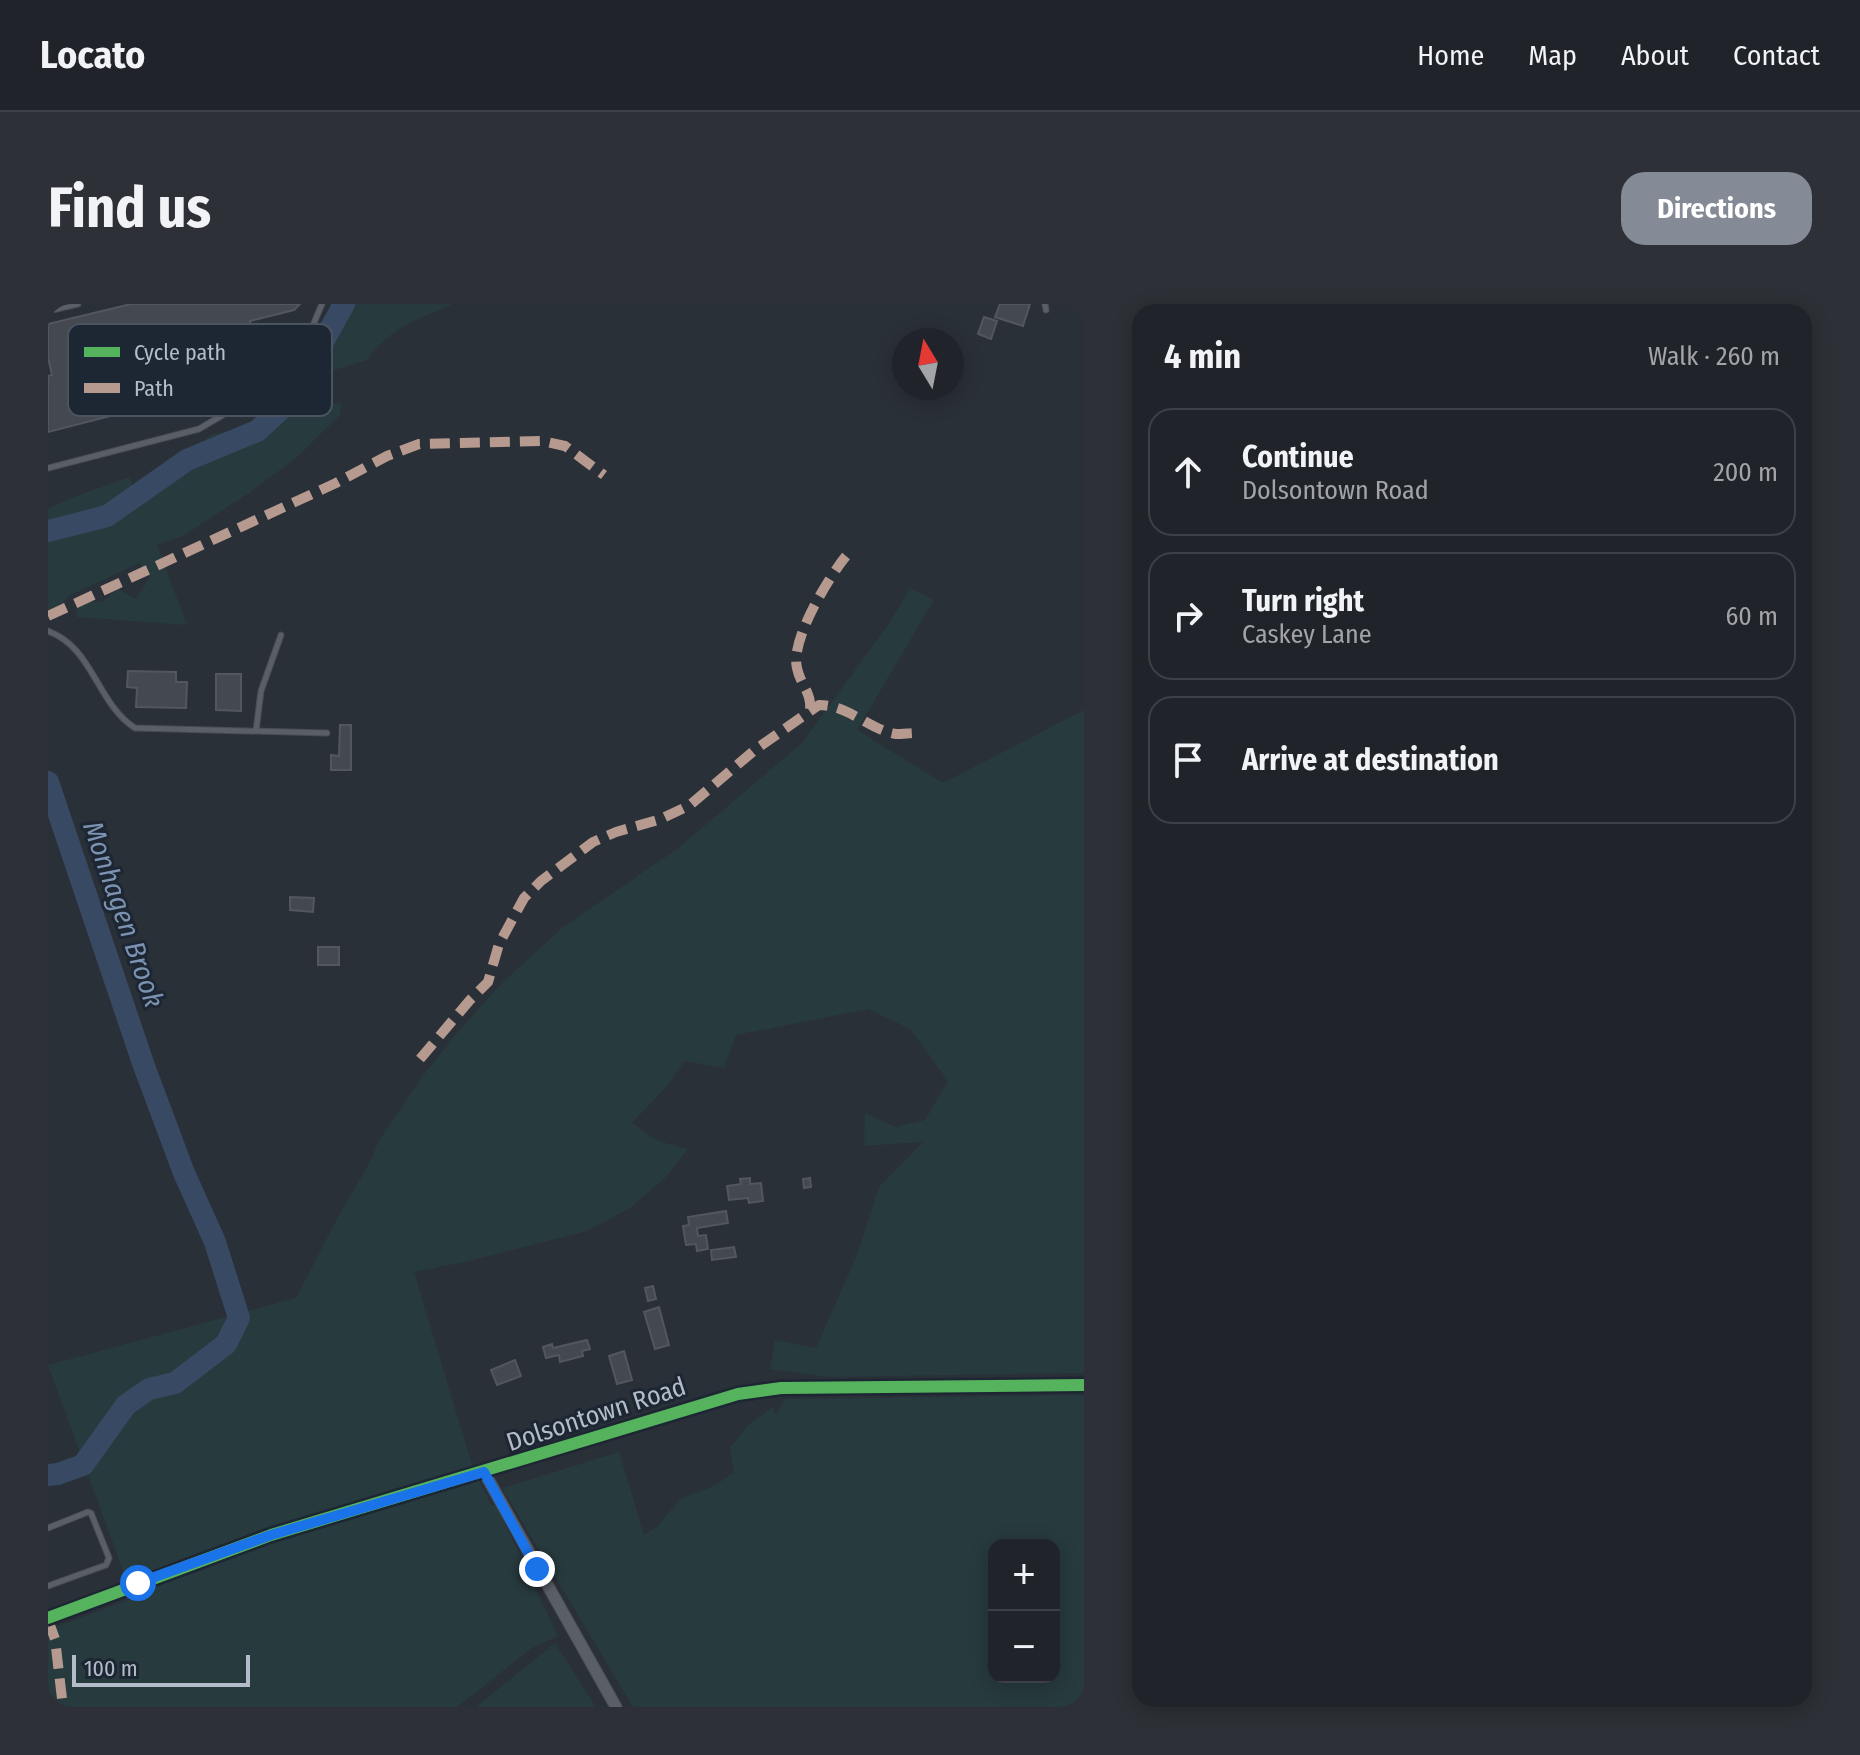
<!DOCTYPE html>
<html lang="en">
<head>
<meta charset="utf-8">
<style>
  :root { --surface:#20242a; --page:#2d3036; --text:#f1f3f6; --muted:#a2a4a8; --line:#3d4147; --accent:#848b96 }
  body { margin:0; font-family:"Fira Sans Condensed",sans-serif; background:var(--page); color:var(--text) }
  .controls { position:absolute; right:24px; bottom:24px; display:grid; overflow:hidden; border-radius:16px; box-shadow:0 4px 20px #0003 }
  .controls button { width:72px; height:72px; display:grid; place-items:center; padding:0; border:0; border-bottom:2px solid var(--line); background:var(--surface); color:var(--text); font:40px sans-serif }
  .compass { position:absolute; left:844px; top:24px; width:72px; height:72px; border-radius:50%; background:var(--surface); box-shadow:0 4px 20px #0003; rotate:350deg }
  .scale { position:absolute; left:24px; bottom:20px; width:178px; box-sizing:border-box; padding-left:8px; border:4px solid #b4bcc9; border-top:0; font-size:22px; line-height:28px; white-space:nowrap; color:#b4bcc9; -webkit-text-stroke:6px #1d2633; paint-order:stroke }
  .stop { position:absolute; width:24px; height:24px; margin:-18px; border:6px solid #1a73e8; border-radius:50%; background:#fff }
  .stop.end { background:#1a73e8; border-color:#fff; box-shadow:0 2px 8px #0008 }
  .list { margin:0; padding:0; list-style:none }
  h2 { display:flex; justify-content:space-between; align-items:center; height:104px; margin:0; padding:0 32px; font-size:34px }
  h2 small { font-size:26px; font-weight:400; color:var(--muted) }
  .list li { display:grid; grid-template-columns:52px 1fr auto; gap:24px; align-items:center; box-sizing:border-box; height:128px; margin:0 16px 16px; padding:0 16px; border:2px solid var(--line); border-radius:24px }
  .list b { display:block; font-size:30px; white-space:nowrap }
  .list p { margin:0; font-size:26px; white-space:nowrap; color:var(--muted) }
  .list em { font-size:26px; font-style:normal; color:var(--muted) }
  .icon { flex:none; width:44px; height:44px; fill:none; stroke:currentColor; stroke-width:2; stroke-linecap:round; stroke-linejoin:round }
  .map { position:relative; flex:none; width:1036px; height:1403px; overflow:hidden; border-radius:24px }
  header { display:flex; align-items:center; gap:48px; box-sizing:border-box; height:112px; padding:0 40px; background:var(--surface); border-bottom:2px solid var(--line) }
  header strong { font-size:38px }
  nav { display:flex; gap:44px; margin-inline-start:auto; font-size:28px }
  .intro { display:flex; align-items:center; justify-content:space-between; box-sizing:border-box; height:192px; padding:0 48px }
  h1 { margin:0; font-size:56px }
  .button { padding:20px 36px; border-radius:24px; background:var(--accent); color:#fff; font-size:28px; font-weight:700 }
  main { display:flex; gap:48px; padding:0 48px }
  aside { flex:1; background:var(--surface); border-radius:24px; box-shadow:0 4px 20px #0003 }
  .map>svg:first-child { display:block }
</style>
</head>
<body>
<header>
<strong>Locato</strong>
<nav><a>Home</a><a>Map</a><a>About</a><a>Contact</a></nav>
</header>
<div class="intro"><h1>Find us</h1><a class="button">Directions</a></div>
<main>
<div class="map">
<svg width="1036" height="1403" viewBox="0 0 1036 1403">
  <rect width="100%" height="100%" fill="#2a3038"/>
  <path fill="#273a3e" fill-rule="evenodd" d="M295,0H405C375,12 337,27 319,56L261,74L260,42L282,24Z
    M294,99L292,111L247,155L201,189L135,232L109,241L139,321L28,313L30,297L54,298L70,285L88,295L102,273L93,262V258L21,292L0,316V205L18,196L81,173L90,195L110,184L162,131L227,117L253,103Z
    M862,284L886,296L809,426L895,479L1036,406V1069L780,1073L722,1065L727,1036L768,1044L808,953L831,883L875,838L816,842L817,809L847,823L877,816L900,777L862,725L820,705L688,731L676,764L637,757L617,784L584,819L610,837L640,845L617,874L582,904L539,927L417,958L366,968L424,1161L443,1201H448L510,1332L484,1344L409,1403H0V1326L85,1294L0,1061L248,994L292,909L322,858L330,838L374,773L408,730L455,678L514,624L629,545L754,439L842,318Z
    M1036,1091V1403H585L454,1184L571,1148L596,1231L610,1222L632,1195L666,1182L686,1168L682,1144L701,1120L725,1103L727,1111L737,1095ZM946,1241H1006V1373H946Z
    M507,1339L548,1403H428Z"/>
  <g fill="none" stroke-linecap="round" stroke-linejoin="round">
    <path stroke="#384963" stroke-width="22" d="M0,227L59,212L139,156L209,127L243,96L296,0
      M0,478L96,762L136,869L167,938L191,1014L178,1040L127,1079L101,1085L78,1101L35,1161L10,1170L0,1171"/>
  </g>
  <path fill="#444950" stroke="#52575f" stroke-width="2" d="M83,0H252L246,6L202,17L214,73L0,128V72L4,71L0,54V20Z
    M952,0H982L975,22L947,13Z
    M936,13L949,17L943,35L930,30Z
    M80,367L128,368V378H139L138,404L88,403L89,384L79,383Z
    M168,370H193V407L168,406Z
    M292,421H303V466H283V451L291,452Z
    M242,593L266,594L265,608L242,606Z
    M270,643H291V661H270Z
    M702,874V880L713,879L715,897L701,899L700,894L681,896L679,882L693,880L692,875Z
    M762,874L763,883L756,884L755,875Z
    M678,907L680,919L649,924L650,932L658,931L660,945L649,947L648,940L638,941L635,922L641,921L640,913Z
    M686,943L688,953L664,956L663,946Z
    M605,982L608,995L600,997L597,984Z
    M611,1003L621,1041L607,1045L596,1008Z
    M539,1036L542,1045L534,1047L535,1052L512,1058L511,1051L498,1054L495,1043L504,1040L505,1044Z
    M576,1047L584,1076L569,1080L561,1052Z
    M467,1056L473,1072L449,1081L443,1066Z"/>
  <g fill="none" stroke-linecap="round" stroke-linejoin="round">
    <g stroke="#484c53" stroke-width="7">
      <path id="lane" d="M997,0L998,6
        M0,7L30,0
        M0,164L151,125L229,79L251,54L274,0
        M0,327C45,343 49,400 87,424L279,429
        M208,427L213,387L233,331
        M0,1224L40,1208L43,1209L61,1254L58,1261L0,1282"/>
    </g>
    <g stroke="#484c53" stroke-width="13">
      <path id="street" d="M436,1168L568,1403"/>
    </g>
    <g stroke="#484c53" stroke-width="16">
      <path id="secondary" d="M0,1314L223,1231L690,1090L733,1084L1036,1081"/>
    </g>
    <use href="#lane" stroke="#5a5e66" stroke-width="5"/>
    <use href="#street" stroke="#5a5e66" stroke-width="11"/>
    <use href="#secondary" stroke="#595d64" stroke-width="14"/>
    <path stroke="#b69a8f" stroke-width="10" stroke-dasharray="20 10" stroke-linecap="butt" d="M0,312L288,179L339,152L371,140L495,137L517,142L556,171
      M762,405C764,389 752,380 749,364C742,336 781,273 798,252
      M372,755L422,696L440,678L451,640L476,594L493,577L545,538L568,528L613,515L642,501L708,445L771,401C801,401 821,426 848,430C855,430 862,429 868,429
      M0,1316L7,1335L15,1403"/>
    <g stroke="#1d2633" stroke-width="17">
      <path id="cycleway" d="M0,1314L223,1231L690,1090L733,1084L1036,1081"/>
    </g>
    <use href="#cycleway" stroke="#56b35d" stroke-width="12"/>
  </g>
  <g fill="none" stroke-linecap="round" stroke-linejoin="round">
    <path stroke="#1a73e8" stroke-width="10" d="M90,1279L223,1231L436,1168L489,1265"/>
  </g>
  <g text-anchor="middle" stroke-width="6" stroke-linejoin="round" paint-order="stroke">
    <g font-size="26" fill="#b4bcc9" stroke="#1d2633">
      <text transform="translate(548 1110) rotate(-18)" y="9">Dolsontown Road</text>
    </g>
    <g font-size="28" font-style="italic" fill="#7c92b1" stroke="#1d2633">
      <text transform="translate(76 610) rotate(71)" y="10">Monhagen Brook</text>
    </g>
  </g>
  <rect x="20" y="20" width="264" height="92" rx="12" fill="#1d2633" stroke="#4a5360" stroke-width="2"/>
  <rect x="36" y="43" width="36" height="10" fill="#56b35d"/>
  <rect x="36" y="79" width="36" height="10" fill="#b69a8f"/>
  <g font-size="22" fill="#b4bcc9">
    <text x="86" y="56">Cycle path</text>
    <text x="86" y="92">Path</text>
  </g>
</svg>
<div class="controls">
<button>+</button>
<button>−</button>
</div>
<svg class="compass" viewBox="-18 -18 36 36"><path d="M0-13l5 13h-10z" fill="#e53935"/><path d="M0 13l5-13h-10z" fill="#a2a4a8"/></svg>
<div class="scale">100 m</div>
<div class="stop" style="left:90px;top:1279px"></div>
<div class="stop end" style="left:489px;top:1265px"></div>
</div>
<aside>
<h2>4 min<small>Walk · 260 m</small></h2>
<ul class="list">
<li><svg class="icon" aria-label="ahead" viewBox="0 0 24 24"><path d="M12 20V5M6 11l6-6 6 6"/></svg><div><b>Continue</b><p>Dolsontown Road</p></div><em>200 m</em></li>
<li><svg class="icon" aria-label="right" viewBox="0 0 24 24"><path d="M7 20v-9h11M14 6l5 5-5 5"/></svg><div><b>Turn right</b><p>Caskey Lane</p></div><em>60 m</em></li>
<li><svg class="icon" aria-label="arrive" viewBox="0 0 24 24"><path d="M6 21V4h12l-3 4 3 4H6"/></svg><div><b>Arrive at destination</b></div></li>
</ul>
</aside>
</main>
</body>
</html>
